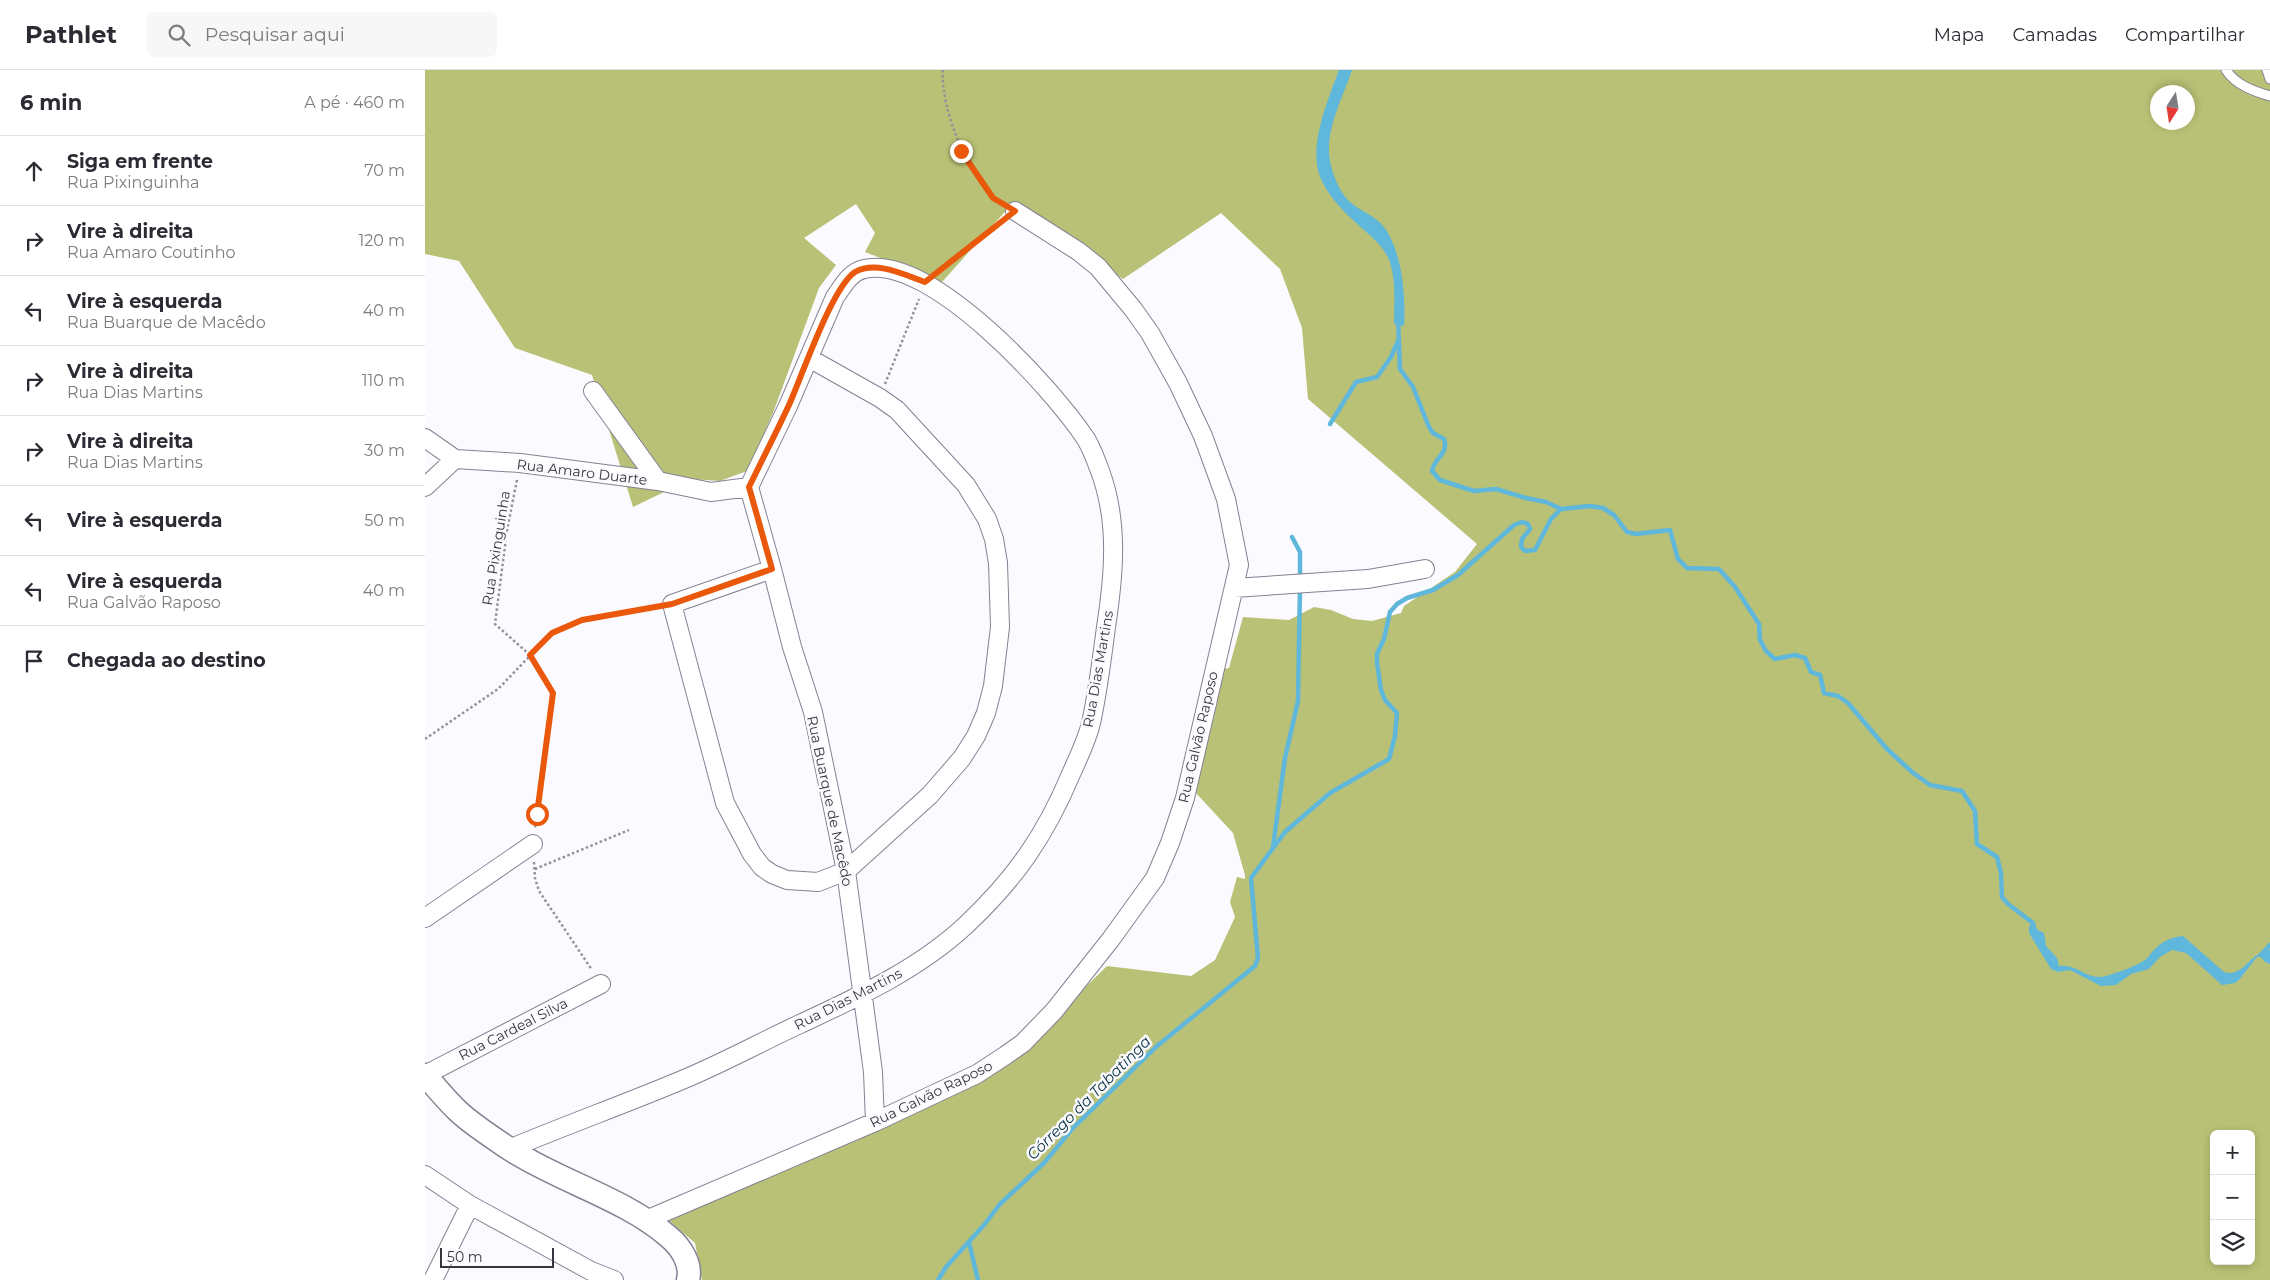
<!DOCTYPE html>
<html lang="pt">
<head>
<meta charset="utf-8">
<style>
  :root { --surface:#fff; --page:#f7f7f7; --text:#2b2b33; --muted:#7c7c81; --line:#e1e1e2 }
  body { margin:0; font-family:Montserrat,sans-serif; background:var(--page); color:var(--text) }
  .controls { position:absolute; right:15px; bottom:15px; display:grid; overflow:hidden; border-radius:8px; box-shadow:0 2px 8px #0003 }
  .controls button { width:45px; height:45px; display:grid; place-items:center; padding:0; border:0; border-bottom:1px solid var(--line); background:var(--surface); color:var(--text); font:25px sans-serif }
  .compass { position:absolute; left:1725px; top:15px; width:45px; height:45px; border-radius:50%; background:var(--surface); box-shadow:0 2px 8px #0003; rotate:192deg }
  .scale { position:absolute; left:15px; bottom:12px; width:114px; box-sizing:border-box; padding-left:5px; border:2px solid #37353d; border-top:0; font-size:14px; line-height:18px; white-space:nowrap; color:#37353d; -webkit-text-stroke:4px #fbfafe; paint-order:stroke }
  .stop { position:absolute; width:15px; height:15px; margin:-11px; border:4px solid #ea580c; border-radius:50%; background:#fff }
  .stop.end { background:#ea580c; border-color:#fff; box-shadow:0 1px 5px #0008 }
  .list { margin:0; padding:0; list-style:none }
  h2 { display:flex; justify-content:space-between; align-items:center; height:65px; margin:0; padding:0 20px; font-size:21px }
  h2 small { font-size:16px; font-weight:400; color:var(--muted) }
  .list li { display:grid; grid-template-columns:32px 1fr auto; gap:15px; align-items:center; box-sizing:border-box; height:70px; padding:0 20px; border-top:1px solid var(--line) }
  .list b { display:block; font-size:19px; white-space:nowrap }
  .list p { margin:0; font-size:16px; white-space:nowrap; color:var(--muted) }
  .list em { font-size:16px; font-style:normal; color:var(--muted) }
  .icon { flex:none; width:28px; height:28px; fill:none; stroke:currentColor; stroke-width:2; stroke-linecap:round; stroke-linejoin:round }
  .map { position:relative; flex:none; width:1845px; height:1210px; overflow:hidden }
  header { display:flex; align-items:center; gap:30px; box-sizing:border-box; height:70px; padding:0 25px; background:var(--surface); border-bottom:1px solid var(--line) }
  header strong { font-size:24px }
  nav { display:flex; gap:28px; margin-inline-start:auto; font-size:18px }
  .search { width:350px; height:45px; background:var(--page); display:flex; align-items:center; gap:12px; box-sizing:border-box; padding:0 18px; border-radius:8px; color:var(--muted); font-size:19px }
  main { display:flex }
  aside { flex:1; background:var(--surface) }
  .map>svg:first-child { display:block }
</style>
</head>
<body>
<header>
<strong>Pathlet</strong>
<div class="search"><svg class="icon" aria-label="search" viewBox="0 0 24 24"><circle cx="10" cy="10" r="6"/><path d="M15 15l6 6"/></svg>Pesquisar aqui</div>
<nav><a>Mapa</a><a>Camadas</a><a>Compartilhar</a></nav>
</header>
<main>
<aside>
<h2>6 min<small>A pé · 460 m</small></h2>
<ul class="list">
<li><svg class="icon" aria-label="ahead" viewBox="0 0 24 24"><path d="M12 20V5M6 11l6-6 6 6"/></svg><div><b>Siga em frente</b><p>Rua Pixinguinha</p></div><em>70 m</em></li>
<li><svg class="icon" aria-label="right" viewBox="0 0 24 24"><path d="M7 20v-9h11M14 6l5 5-5 5"/></svg><div><b>Vire à direita</b><p>Rua Amaro Coutinho</p></div><em>120 m</em></li>
<li><svg class="icon" aria-label="left" viewBox="0 0 24 24"><path d="M17 20v-9H6M10 6l-5 5 5 5"/></svg><div><b>Vire à esquerda</b><p>Rua Buarque de Macêdo</p></div><em>40 m</em></li>
<li><svg class="icon" aria-label="right" viewBox="0 0 24 24"><path d="M7 20v-9h11M14 6l5 5-5 5"/></svg><div><b>Vire à direita</b><p>Rua Dias Martins</p></div><em>110 m</em></li>
<li><svg class="icon" aria-label="right" viewBox="0 0 24 24"><path d="M7 20v-9h11M14 6l5 5-5 5"/></svg><div><b>Vire à direita</b><p>Rua Dias Martins</p></div><em>30 m</em></li>
<li><svg class="icon" aria-label="left" viewBox="0 0 24 24"><path d="M17 20v-9H6M10 6l-5 5 5 5"/></svg><div><b>Vire à esquerda</b></div><em>50 m</em></li>
<li><svg class="icon" aria-label="left" viewBox="0 0 24 24"><path d="M17 20v-9H6M10 6l-5 5 5 5"/></svg><div><b>Vire à esquerda</b><p>Rua Galvão Raposo</p></div><em>40 m</em></li>
<li><svg class="icon" aria-label="arrive" viewBox="0 0 24 24"><path d="M6 21V4h12l-3 4 3 4H6"/></svg><div><b>Chegada ao destino</b></div></li>
</ul>
</aside>
<div class="map">
<svg width="1845" height="1210" viewBox="0 0 1845 1210">
  <rect width="100%" height="100%" fill="#fbfafe"/>
  <path fill="#b9c176" fill-rule="evenodd" d="M0,0H1845V1210H277L270,1173L241,1148L579,997L682,896L766,906L790,890L810,847L805,832L812,807L820,809V805L808,763L770,722L797,599L804,598L818,547L864,550L889,537L906,540L928,549L947,551L976,543L979,536L1030,502L1052,474L883,329L877,258L855,199L796,143L698,209L586,135L517,212L440,182L450,163L431,134L379,168L411,195L394,218L348,343L322,401L295,411L266,409L208,437L167,305L90,278L34,191L0,184ZM1732,22H1762V52H1732ZM1789,1064H1826V1191H1789Z"/>
  <path fill="#5fb7db" d="M914,0H927C919,24 905,51 904,76C903,95 912,119 925,132C935,141 951,146 959,157C977,181 981,226 979,256L969,254C969,236 971,214 966,196C961,175 942,164 928,150C916,139 904,126 897,111C881,80 903,30 914,0Z
    M1608,853L1613,860L1619,863L1621,876L1632,888L1634,896C1652,893 1662,911 1681,906C1694,902 1709,897 1720,890C1724,887 1725,884 1728,881C1736,872 1746,867 1758,866L1799,902C1819,908 1823,883 1845,880V894L1840,892L1836,887H1832L1814,910L1810,913L1797,915L1761,883L1747,880L1735,887L1724,899L1706,904L1691,915L1676,916L1645,900L1633,902L1626,899L1604,863V856Z"/>
  <g fill="none" stroke-linecap="round" stroke-linejoin="round">
    <path stroke="#5fb7db" stroke-width="4.5" d="M973,248L975,299L988,317L1004,357L1008,363L1019,369C1024,384 1009,388 1007,401L1015,410L1049,421L1071,419L1101,428L1121,432L1136,439L1165,436L1178,438L1189,445L1202,462L1211,464L1245,460L1253,489L1262,498L1294,499L1310,517L1334,554L1335,570L1341,581L1350,589L1370,585L1380,588L1386,602L1395,605L1399,623L1413,626L1423,633L1462,679L1487,702L1505,715L1537,721L1550,741L1552,774L1572,787L1576,803L1577,827L1583,834L1608,853L1609,858
      M905,354L931,312L952,307L966,287L973,271
      M867,467L875,482V510
      M848,777L860,688L873,631L875,517
      M1836,885L1845,875
      M544,1172L553,1210
      M513,1210L521,1197L559,1155L575,1134L619,1093L647,1059L732,976L830,896L833,888L826,808L860,762L905,723L964,689L970,666L972,643L960,630L956,620L952,593V584L959,569L965,542L972,534L982,528L1008,520L1033,505L1089,455L1097,452L1103,454L1105,459L1097,469L1096,477L1100,481L1110,480L1126,449L1136,439"/>
    <g stroke="#858194" stroke-width="11">
      <path id="service" d="M1801,0C1811,15 1828,21 1845,26
        M1842,0L1845,9"/>
    </g>
    <g stroke="#858194" stroke-width="20">
      <path id="minor" d="M168,321L233,411
        M0,368L30,389
        M0,417L30,389L95,393L233,411L286,422L324,417
        M324,417L347,499L367,577L388,642L421,801L448,1002L450,1052
        M347,499L247,534L300,733L327,784L337,797L347,804L362,810L393,812L421,801L505,725L537,688L551,666L561,643L568,616L575,557L573,493L569,469L562,449L541,415L472,340L455,328L384,288
        M809,518L943,509L1000,499
        M0,848L108,774
        M0,1005L176,914
        M84,1079C141,1055 200,1034 257,1010C298,993 336,972 375,954C433,927 494,899 541,855C590,809 620,766 646,704C653,688 662,670 666,653C673,621 677,589 681,557C689,505 694,452 675,401C671,390 667,379 661,369C628,319 505,183 439,199C425,202 418,216 410,227L363,336L324,417
        M0,1105L45,1135L166,1201L189,1210
        M221,1150L450,1052L552,1004L581,985L598,973L629,941L686,869L730,808L745,773L760,728L814,495L801,429L778,366L753,313L725,263L708,239L673,197L653,181L590,141
        M8,1210L45,1135"/>
    </g>
    <g stroke="#858194" stroke-width="25">
      <path id="tertiary" d="M0,1005C11,1017 22,1031 34,1042C48,1055 67,1067 83,1078C133,1111 199,1128 244,1167C256,1177 267,1194 263,1210"/>
    </g>
    <path stroke="#949298" stroke-width="2.5" stroke-dasharray="2.5 2.5" stroke-linecap="butt" d="M518,0C514,36 546,115 577,133
      M512,203L579,150
      M460,314L494,229
      M92,410L82,460L70,554L105,585L128,623L110,759
      M0,669L73,619L127,563L157,550L231,537
      M109,792L110,808L114,821L167,900
      M110,799L204,760"/>
    <use href="#service" stroke="#fff" stroke-width="9"/>
    <use href="#minor" stroke="#fff" stroke-width="18"/>
    <use href="#tertiary" stroke="#fff" stroke-width="22"/>
  </g>
  <g fill="none" stroke-linecap="round" stroke-linejoin="round">
    <path stroke="#ea580c" stroke-width="6" d="M112,744L128,623L105,585L127,563L157,550L247,534L347,499L324,417C337,390 351,363 364,335C377,306 407,217 430,202C451,190 480,205 500,212L590,141L568,128L536,81"/>
  </g>
  <g text-anchor="middle" stroke-width="5" stroke-linejoin="round" paint-order="stroke">
    <g font-size="14" fill="#37353d" stroke="#fbfafe">
      <text transform="translate(157 402) rotate(7)" y="5">Rua Amaro Duarte</text>
      <text transform="translate(71 478) rotate(-81)" y="5">Rua Pixinguinha</text>
      <text transform="translate(673 599) rotate(-80)" y="5">Rua Dias Martins</text>
      <text transform="translate(773 667) rotate(-77)" y="5">Rua Galvão Raposo</text>
      <text transform="translate(405 731) rotate(78)" y="5">Rua Buarque de Macêdo</text>
      <text transform="translate(423 929) rotate(-27)" y="5">Rua Dias Martins</text>
      <text transform="translate(88 959) rotate(-27)" y="5">Rua Cardeal Silva</text>
      <text transform="translate(506 1024) rotate(-26)" y="5">Rua Galvão Raposo</text>
    </g>
    <g font-size="15" font-style="italic" fill="#093342" stroke="#fbfafe">
      <text transform="translate(664 1028) rotate(-45)" y="5">Córrego da Tabatinga</text>
    </g>
  </g>
</svg>
<div class="controls">
<button>+</button>
<button>−</button>
<button><svg class="icon" aria-label="layers" viewBox="0 0 24 24"><path d="M12 4l9 5-9 5-9-5zM3 14l9 5 9-5"/></svg></button>
</div>
<svg class="compass" viewBox="-18 -18 36 36"><path d="M0-13l5 13h-10z" fill="#e53935"/><path d="M0 13l5-13h-10z" fill="#7c7c81"/></svg>
<div class="scale">50 m</div>
<div class="stop" style="left:112px;top:744px"></div>
<div class="stop end" style="left:536px;top:81px"></div>
</div>
</main>
</body>
</html>
